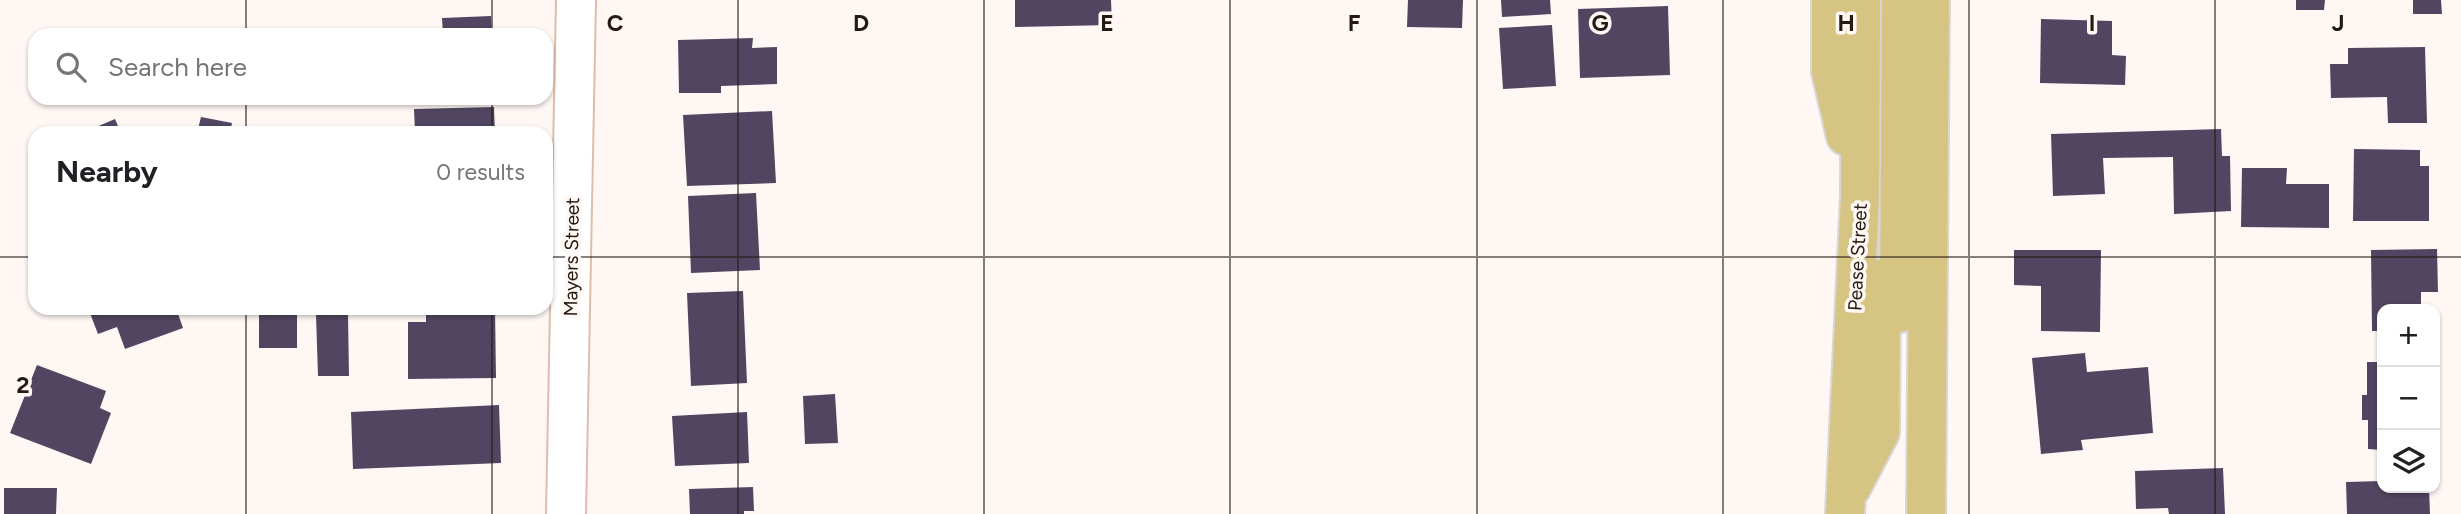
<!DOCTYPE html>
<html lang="en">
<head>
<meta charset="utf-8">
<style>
  :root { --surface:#fff; --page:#f2f2f2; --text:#202124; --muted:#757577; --line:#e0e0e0 }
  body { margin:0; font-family:Figtree,sans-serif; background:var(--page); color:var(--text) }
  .controls { position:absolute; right:21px; bottom:21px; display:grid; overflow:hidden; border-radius:14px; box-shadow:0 2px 5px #0004 }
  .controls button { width:63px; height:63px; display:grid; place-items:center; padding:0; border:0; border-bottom:2px solid var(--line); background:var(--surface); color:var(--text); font:35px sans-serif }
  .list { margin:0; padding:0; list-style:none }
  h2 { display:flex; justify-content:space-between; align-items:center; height:91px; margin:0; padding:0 28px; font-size:30px }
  h2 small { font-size:23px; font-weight:400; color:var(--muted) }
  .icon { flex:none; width:38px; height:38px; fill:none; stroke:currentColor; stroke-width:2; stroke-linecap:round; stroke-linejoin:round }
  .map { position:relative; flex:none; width:2461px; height:514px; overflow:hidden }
  .search { position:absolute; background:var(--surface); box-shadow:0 2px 5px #0004; left:28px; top:28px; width:525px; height:77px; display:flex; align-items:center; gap:18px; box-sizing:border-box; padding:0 24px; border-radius:21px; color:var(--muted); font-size:26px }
  .panel { position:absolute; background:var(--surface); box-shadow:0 2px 5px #0004; left:28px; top:126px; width:525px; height:189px; border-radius:21px }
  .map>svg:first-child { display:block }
</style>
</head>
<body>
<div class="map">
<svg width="2461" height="514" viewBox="0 0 2461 514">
  <rect width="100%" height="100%" fill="#fef7f3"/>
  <path fill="#514661" d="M1015,0H1111L1112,25L1015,27Z
    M1408,0H1463L1462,28L1407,27Z
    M1501,0H1550L1551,14L1502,17Z
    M2296,0H2325L2324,10H2296Z
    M2413,0H2441L2442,14H2413Z
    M1668,6L1670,75L1580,78L1578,9Z
    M491,16L492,35H443L442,18Z
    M2041,19L2112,21V55L2126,56L2125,85L2040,83Z
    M1552,25L1556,86L1503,89L1499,28Z
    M753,38L752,48L777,47V84L721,86V93H679L678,40Z
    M2425,47L2427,123H2388L2387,97L2331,98L2330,64H2348V48Z
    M494,107L495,133H415L414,109Z
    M772,111L776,183L687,186L683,115Z
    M201,117L232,123L230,133H197Z
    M115,119L121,133H82Z
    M2221,129L2222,156H2230L2231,211L2174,214L2173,157L2103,158L2105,194L2053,196L2051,134Z
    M2354,149L2420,150V166H2429V221H2353Z
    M2242,168H2287L2286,184H2329V228L2241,227Z
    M756,193L760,270L691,273L688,196Z
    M2437,249L2438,292H2421V309H2382V331H2372L2371,250Z
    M2014,250H2101L2100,332L2041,331V286L2014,285Z
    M743,291L747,383L691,386L687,293Z
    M88,308H176L183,328L125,349L117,327L98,334Z
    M259,308H297V348H259Z
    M426,308H495L496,378L408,379V322H426Z
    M316,315H348L349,376H318Z
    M2085,353L2087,372L2148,367L2153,433L2081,440L2083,450L2041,454L2032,358Z
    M2367,362H2382V450L2368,449V420H2362V395H2367Z
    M37,365L106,391L100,408L111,413L91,464L10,433Z
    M835,394L838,443L805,444L803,396Z
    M499,405L501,463L353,469L351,412Z
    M747,412L749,463L675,466L672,416Z
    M2223,468L2225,514H2169L2168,508L2136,509L2135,471Z
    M2382,481V488H2429L2430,514H2347L2346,482Z
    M753,487L754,511H744V514H690L689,489Z
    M4,488H57L56,514H4Z"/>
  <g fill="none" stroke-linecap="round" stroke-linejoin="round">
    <g stroke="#debea9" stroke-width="42">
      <path id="minor" d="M566,514L576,0"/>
    </g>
    <g stroke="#d8d6d4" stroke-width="42">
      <path id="major" d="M1831,0V71L1846,136
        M1899,313L1901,0
        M1851,488L1880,432L1881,279
        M1845,514L1860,196L1861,0
        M1926,514L1930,0"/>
    </g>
    <use href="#minor" stroke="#fff" stroke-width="38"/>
    <use href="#major" stroke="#d5c482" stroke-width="38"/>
  </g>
  <path fill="none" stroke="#251a12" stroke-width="2" stroke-opacity="0.55" d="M246,0V35M492,0V35M738,0V514M984,0V514M1230,0V514M1477,0V514M1723,0V514M1969,0V514M2215,0V514M246,98V133M492,98V133M0,257H35M546,257H2461M246,308V514M492,308V514"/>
  <g text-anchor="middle" stroke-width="7" stroke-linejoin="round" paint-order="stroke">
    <g font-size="19" fill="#251a12" stroke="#fef7f3">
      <text transform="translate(571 257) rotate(-89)" y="7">Mayers Street</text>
      <text transform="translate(1857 257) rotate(-87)" y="7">Pease Street</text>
    </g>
  </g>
  <g font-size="23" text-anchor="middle" font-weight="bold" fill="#251a12" stroke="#fef7f3" stroke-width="7" stroke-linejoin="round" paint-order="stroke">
    <text x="615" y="31">C</text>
    <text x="861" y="31">D</text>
    <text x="1107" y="31">E</text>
    <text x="1354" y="31">F</text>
    <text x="1600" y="31">G</text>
    <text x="1846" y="31">H</text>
    <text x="2092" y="31">I</text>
    <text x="2338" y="31">J</text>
    <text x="23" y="393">2</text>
  </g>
</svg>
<div class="controls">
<button>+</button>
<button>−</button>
<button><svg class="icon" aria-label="layers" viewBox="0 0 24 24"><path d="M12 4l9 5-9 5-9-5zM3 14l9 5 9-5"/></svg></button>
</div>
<div class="search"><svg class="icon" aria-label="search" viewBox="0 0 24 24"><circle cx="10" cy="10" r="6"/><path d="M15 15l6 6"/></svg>Search here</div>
<section class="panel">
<h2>Nearby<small>0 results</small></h2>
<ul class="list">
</ul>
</section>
</div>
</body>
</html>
